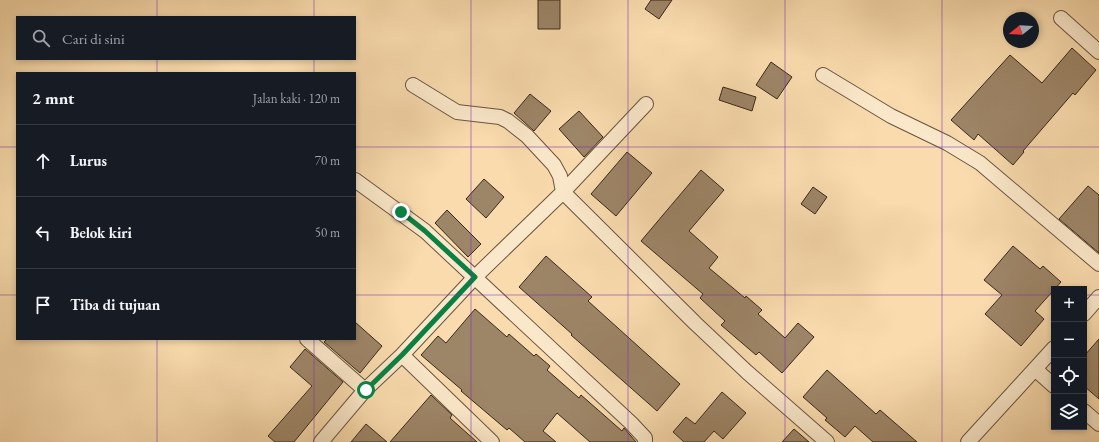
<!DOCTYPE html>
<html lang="id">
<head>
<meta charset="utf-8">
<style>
  :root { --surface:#171b24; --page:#242831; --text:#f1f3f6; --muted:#9ea1a6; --line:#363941 }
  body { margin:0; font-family:"EB Garamond",serif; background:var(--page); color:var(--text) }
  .controls { position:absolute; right:12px; bottom:12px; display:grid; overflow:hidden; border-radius:0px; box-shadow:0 2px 6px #0003 }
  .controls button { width:36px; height:36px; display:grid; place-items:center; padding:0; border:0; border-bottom:1px solid var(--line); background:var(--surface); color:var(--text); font:20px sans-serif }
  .compass { position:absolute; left:1003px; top:12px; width:36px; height:36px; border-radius:50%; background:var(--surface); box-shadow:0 2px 6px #0003; rotate:252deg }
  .stop { position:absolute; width:12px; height:12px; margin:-9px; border:3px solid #0b8043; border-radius:50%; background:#fff }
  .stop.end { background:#0b8043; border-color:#fff; box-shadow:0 1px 4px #0008 }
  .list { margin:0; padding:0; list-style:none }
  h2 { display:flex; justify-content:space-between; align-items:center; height:52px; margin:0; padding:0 16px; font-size:17px }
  h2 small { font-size:13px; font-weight:400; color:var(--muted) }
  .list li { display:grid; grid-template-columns:26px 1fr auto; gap:12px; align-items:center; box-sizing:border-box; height:72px; padding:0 16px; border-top:1px solid var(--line) }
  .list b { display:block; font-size:15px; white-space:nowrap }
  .list em { font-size:13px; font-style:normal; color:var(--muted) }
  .icon { flex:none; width:22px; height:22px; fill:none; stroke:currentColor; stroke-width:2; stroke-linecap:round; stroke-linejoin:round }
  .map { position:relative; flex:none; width:1099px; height:442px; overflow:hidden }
  .search { position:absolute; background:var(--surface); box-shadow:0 2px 6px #0003; left:16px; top:16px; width:340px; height:44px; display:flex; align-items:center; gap:10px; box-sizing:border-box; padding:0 14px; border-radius:0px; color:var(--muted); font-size:15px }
  .panel { position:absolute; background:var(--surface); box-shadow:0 2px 6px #0003; left:16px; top:72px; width:340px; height:268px; border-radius:0px }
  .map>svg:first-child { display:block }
</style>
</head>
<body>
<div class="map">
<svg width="1099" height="442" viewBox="0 0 1099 442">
  <rect width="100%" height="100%" fill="#f9dbad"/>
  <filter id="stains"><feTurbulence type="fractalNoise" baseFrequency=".005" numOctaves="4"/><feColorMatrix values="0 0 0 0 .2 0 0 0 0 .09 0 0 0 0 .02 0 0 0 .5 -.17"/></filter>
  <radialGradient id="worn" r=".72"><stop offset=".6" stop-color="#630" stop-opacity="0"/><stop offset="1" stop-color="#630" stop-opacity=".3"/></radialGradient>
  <path fill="#9d8567" stroke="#39281b" d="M538,0H560V29H538Z
    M651,0H672L659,19L645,9Z
    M1072,48L1096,70L1075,95L1073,93L1023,151L1024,152L1013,165L978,134L974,140L951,120L1010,55L1042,83Z
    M771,62L792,77L777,99L756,85Z
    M723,87L756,97L752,111L719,100Z
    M530,94L551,111L534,131L514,113Z
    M579,111L603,137L584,157L559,129Z
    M627,152L652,173L616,216L591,194Z
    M701,170L724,190L689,231L718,257L709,268L745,298L746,296L762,310L758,314L785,338L798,323L814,337L782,373L759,352L756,355L721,325L725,321L700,298L703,294L641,241Z
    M484,179L504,197L486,218L466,199Z
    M1088,186L1099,195V253L1059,219Z
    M813,187L827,197L815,214L801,204Z
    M447,210L481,244L468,257L435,223Z
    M1013,246L1040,269L1043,266L1061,282L1035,311L1044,319L1021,346L985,314L1002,295L984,280Z
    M546,256L592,297L588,301L680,384L657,411L571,335L572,334L519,287Z
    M475,309L507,337L509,334L534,356L536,354L550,366L547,370L579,398L581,395L622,431L624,428L636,442H590L557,413L543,431L556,442H525L509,428L507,430L461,391L462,390L421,355L438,336L446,343Z
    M355,322L382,346L360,373L324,342L327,339H355Z
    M1099,339V399L1084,386V356Z
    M305,349L343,382L294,442H275L268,436L312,386L290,367Z
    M827,370L876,414L880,410L917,442H873L855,426L845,437L825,420L827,418L803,397Z
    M722,392L746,413L723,439L714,431L704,442H684L673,432L686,417L695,424Z
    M431,395L452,415L450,418L477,442H390Z
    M366,424L387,442H351Z
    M794,429L809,442H782Z"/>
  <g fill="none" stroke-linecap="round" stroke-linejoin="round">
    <g stroke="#695540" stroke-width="16">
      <path id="street" d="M1061,18L1099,52
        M823,75L891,116L947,143L980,163L1099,264
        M413,85L457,112L500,117L508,121L527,136L554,165L560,176L563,192L695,323L747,372L827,442
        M355,180L425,231L631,423L645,438V442
        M1084,314L1099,297
        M307,339L365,390
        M402,355L492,442
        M1035,369L1054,386
        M1084,411L1099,424
        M321,442L365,390L402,355L475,277L563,192L646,104
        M968,442L1054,348"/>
    </g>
    <use href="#street" stroke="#fbe8ca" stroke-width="14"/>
  </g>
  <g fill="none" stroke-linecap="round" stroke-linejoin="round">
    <path stroke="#0b8043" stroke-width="5" d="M366,390L402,355L475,277L425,231L401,212"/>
  </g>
  <path fill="none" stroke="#7b2cbf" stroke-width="1" stroke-opacity="0.55" d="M157,0V17M314,0V17M471,0V442M628,0V442M785,0V442M942,0V442M157,59V73M314,59V73M0,147H17M355,147H1099M0,295H17M355,295H1054M1084,295H1099M157,339V442M314,339V442"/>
  <rect width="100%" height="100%" filter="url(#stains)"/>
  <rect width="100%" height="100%" fill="url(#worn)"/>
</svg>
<div class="controls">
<button>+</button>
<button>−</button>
<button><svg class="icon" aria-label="locate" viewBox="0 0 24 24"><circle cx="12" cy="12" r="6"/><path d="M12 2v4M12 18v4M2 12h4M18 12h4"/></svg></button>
<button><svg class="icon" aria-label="layers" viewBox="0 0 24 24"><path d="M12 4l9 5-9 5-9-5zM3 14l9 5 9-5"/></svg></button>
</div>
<svg class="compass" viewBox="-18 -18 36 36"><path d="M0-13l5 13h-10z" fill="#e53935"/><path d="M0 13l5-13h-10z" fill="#9ea1a6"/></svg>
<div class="stop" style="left:366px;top:390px"></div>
<div class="stop end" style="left:401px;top:212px"></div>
<div class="search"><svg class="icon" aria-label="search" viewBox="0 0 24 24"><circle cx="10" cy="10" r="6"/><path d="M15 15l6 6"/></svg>Cari di sini</div>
<section class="panel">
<h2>2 mnt<small>Jalan kaki · 120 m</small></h2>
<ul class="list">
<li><svg class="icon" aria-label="ahead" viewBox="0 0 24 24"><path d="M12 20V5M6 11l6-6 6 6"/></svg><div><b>Lurus</b></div><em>70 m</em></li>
<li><svg class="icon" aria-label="left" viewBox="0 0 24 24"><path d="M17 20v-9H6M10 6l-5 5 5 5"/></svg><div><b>Belok kiri</b></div><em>50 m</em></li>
<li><svg class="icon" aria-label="arrive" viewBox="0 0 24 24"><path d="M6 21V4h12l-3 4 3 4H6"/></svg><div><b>Tiba di tujuan</b></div></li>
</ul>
</section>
</div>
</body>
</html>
